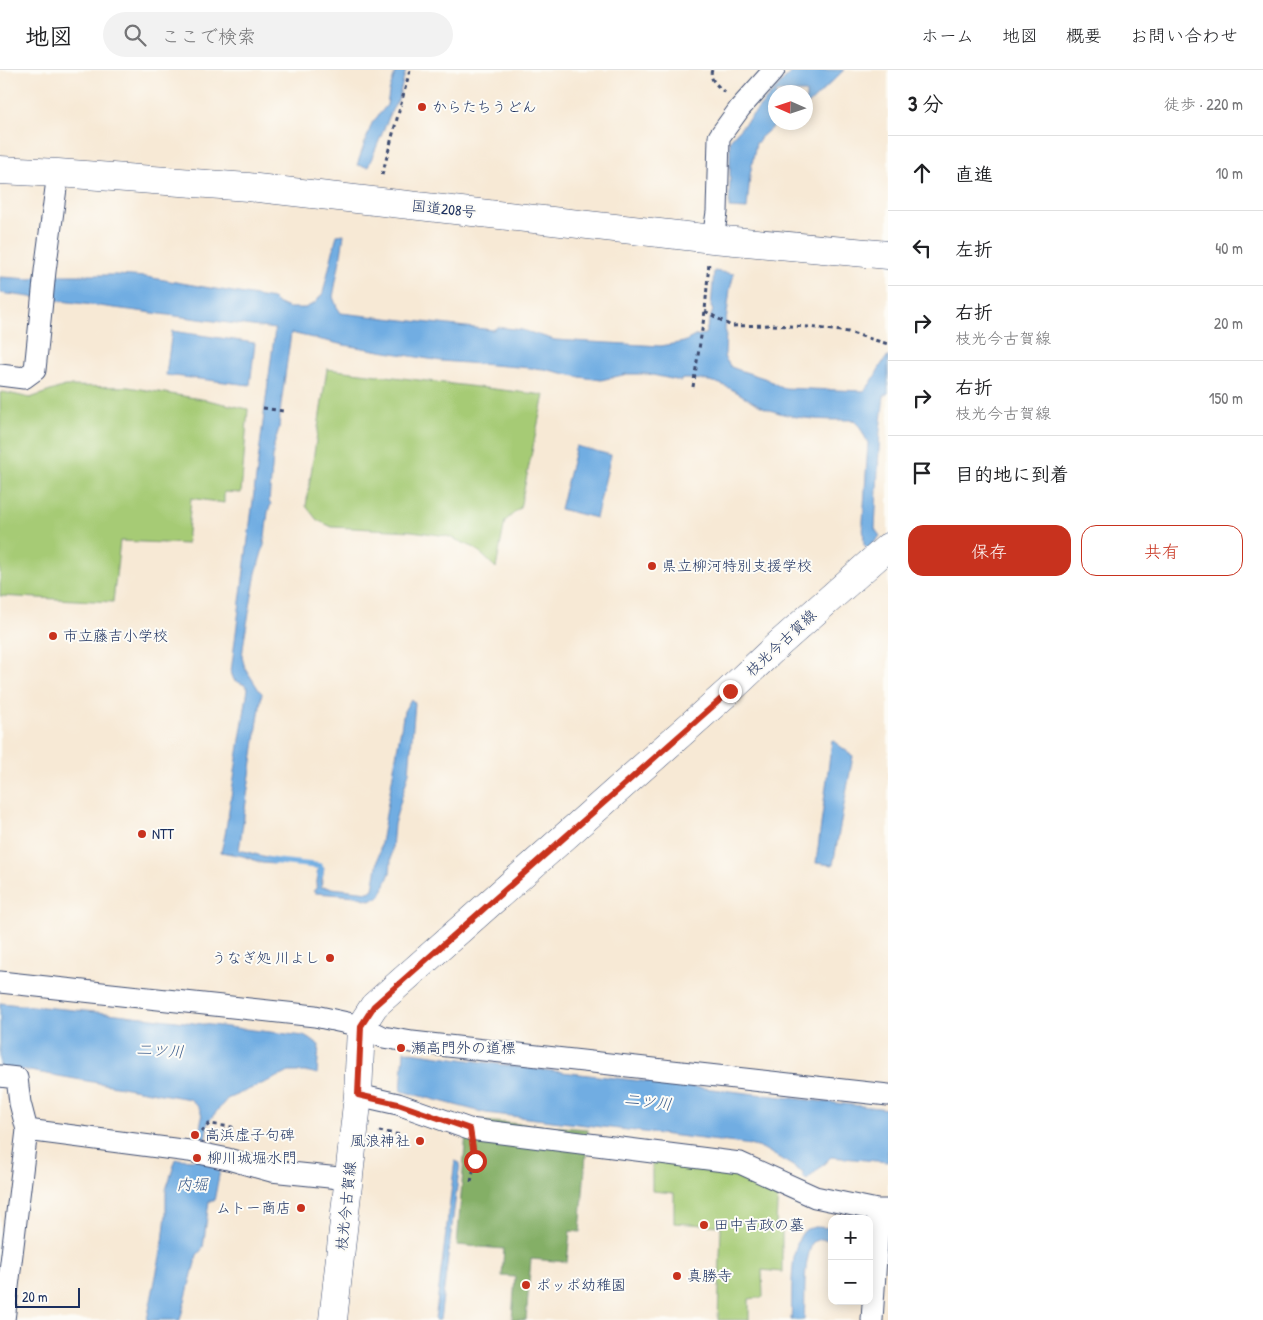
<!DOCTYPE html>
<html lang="ja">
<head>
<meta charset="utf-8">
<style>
  :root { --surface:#fff; --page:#f2f2f2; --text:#202124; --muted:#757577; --line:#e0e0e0; --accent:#c8321e }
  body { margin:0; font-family:"Patrick Hand","Klee One",sans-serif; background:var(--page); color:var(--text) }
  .controls { position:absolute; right:15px; bottom:15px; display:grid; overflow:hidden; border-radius:10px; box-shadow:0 2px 12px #0003 }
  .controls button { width:45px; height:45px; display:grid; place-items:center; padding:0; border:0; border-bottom:1px solid var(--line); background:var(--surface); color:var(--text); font:25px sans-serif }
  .compass { position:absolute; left:768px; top:15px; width:45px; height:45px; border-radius:50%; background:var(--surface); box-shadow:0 2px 12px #0003; rotate:273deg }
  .scale { position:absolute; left:15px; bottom:12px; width:65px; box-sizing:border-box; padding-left:5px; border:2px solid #1b2f5e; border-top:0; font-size:14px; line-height:18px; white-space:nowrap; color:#1b2f5e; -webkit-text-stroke:4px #fdfcf7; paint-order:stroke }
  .stop { position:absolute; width:15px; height:15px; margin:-11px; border:4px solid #c8321e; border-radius:50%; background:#fff }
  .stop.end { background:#c8321e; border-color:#fff; box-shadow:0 1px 5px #0008 }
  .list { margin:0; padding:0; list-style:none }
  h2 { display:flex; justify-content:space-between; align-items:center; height:65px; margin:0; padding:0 20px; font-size:21px }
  h2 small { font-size:16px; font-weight:400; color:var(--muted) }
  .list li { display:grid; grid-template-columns:32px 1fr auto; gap:15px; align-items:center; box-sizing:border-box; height:75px; padding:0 20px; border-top:1px solid var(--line) }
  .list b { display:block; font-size:19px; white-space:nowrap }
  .list p { margin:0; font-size:16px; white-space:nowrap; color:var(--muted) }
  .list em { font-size:16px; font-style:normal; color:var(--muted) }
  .actions { display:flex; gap:10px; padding:15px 20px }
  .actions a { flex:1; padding:11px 0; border:1px solid var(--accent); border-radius:15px; text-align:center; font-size:18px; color:var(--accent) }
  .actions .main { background:var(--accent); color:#fff }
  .icon { flex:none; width:28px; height:28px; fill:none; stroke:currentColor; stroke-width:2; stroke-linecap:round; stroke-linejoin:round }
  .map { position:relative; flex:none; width:888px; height:1250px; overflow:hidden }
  header { display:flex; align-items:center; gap:30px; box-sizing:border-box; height:70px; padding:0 25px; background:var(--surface); border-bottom:1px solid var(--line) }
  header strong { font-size:24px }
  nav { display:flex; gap:28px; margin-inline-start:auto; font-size:18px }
  .search { width:350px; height:45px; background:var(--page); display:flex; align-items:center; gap:12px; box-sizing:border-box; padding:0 18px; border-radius:28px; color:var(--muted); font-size:19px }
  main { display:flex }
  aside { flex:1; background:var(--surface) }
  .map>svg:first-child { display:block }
</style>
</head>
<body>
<header>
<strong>地図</strong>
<div class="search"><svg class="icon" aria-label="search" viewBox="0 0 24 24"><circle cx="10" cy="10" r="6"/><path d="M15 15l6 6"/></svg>ここで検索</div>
<nav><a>ホーム</a><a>地図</a><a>概要</a><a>お問い合わせ</a></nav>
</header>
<main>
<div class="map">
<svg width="888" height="1250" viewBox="0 0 888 1250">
  <rect width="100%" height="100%" fill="#fdfcf7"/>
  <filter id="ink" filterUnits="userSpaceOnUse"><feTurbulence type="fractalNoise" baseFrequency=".02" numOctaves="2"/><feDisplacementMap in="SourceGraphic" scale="10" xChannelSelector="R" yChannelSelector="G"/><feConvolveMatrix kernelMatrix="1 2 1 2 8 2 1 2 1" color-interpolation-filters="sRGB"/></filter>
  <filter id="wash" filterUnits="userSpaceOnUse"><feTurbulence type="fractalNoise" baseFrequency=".0096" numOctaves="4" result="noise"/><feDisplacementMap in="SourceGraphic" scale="20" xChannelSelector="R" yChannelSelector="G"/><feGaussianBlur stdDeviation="1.12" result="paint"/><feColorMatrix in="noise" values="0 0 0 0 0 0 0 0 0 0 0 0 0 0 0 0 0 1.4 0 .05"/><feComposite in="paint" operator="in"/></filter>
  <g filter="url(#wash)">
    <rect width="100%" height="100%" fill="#f7e9d5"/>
    <path fill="#a6cb74" stroke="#607d69" d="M327,299L544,325L520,438L505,451L496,498L475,478L447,466L412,461L332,457L317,450L306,436Z
      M65,316L128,317L207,330L248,339L241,423L224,422V433L191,428L187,474L120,471L113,532L0,526V323L3,322L30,328Z
      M652,1089L736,1099L778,1117L776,1154L782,1155V1202L762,1200L763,1227L749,1229V1250H718L721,1156L674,1153V1123L652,1121Z"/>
    <path fill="#84af66" stroke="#506f62" d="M467,1050L588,1059L580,1162L570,1161L567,1192L531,1189L526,1250H512L515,1207L502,1206L504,1179L457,1175Z"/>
    <path fill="#71ade2" stroke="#466ea0" d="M396,0H406L398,30L392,40L368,97L357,95L372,53L387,35L389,22Z
      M793,0H844L806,37V22H776V52L777,53L760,68V70L756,73L750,105L747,139L729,138L730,113V70Z
      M344,164L342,179L333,227L337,237L341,243L493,260L498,257L522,260L555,270L661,276L684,272L695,266L705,264L713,240L711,237L714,201L734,204L730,219L725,260L726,262L725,284L724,287L731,297L739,300L767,309L782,318L864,321C875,311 878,296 888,286V323L884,326L880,360L875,459L880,466L868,479L864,475L863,452L868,373L860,357L853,350C822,350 795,350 765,338C747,330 729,314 709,311C700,309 691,309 682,309L681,311L648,304H627L601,310L580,307L544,299L441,291L344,275L291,263L281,334L279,358L274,375L269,432L271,434L268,442L264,475L256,503L244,571L242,587L245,598L259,620L262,623L239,780L274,789V794L262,793L243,786L221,782L225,765L248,619L245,615L234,610L231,602L275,259L0,223V207L31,209L37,206L46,205H116L147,207L273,229L277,233L288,238H305L315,233L323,223L337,165Z
      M172,261L255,273L250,315L166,305Z
      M576,376L611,385L596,448L560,439Z
      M411,629L415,633L409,702L394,754L390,803L381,824L378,828L369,830L356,826L316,823L313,821L316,819L318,804L316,803L317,801L319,800V798H324L321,817L369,822L373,819L404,641Z
      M832,670L853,686L833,795L816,793Z
      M0,933L117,944L304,966L319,975L317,1004L310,1002H289L227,1029L208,1052L202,1090L221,1095L214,1131H209L203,1178L197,1185L180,1250H147L163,1172L166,1145V1120L176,1089L195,1090L202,1046L200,1039L190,1029L30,1001L0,998Z
      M404,981L518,997L888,1039V1092L831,1087L807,1110L803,1107V1103L793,1096L762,1078L744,1074L486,1043L401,1021Z
      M455,1091L460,1093L440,1250H435Z
      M815,1157L832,1158V1170L821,1169L813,1172C802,1195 806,1225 804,1250H791C793,1230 788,1170 807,1159C810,1158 813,1158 815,1157Z"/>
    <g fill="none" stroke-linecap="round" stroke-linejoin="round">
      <path stroke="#71ade2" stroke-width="6" d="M268,790L274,791L319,796L321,799L320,806"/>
    </g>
  </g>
  <g filter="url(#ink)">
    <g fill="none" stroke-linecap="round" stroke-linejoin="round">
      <g stroke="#3c4b70" stroke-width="23">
        <path id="minor" d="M713,169L717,142L719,67L740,38L774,0
          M0,305L24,308L35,300L45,201L58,103
          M0,912L315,946L361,956L383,967L412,972L888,1025
          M0,1006L17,1008L20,1033L27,1060L4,1250
          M358,1025L398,1034L469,1059L740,1093L815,1127L877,1140H888
          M27,1060L189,1081L228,1089L271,1101L349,1109
          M872,1250L878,1156L877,1140"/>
      </g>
      <g stroke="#3c4b70" stroke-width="29">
        <path id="major" d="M333,1250L358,1025L361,956L374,936L729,621L780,573L888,477"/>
      </g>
      <g stroke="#3c4b70" stroke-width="29">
        <path id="highway" d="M0,100L58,103L248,117L713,169L888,185"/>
      </g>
      <path stroke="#3c4b70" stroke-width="3" stroke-dasharray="4 4" stroke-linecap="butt" d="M712,0C708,10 719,16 725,23
        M382,105L410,0
        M705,241L731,256L772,255L809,257L848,262L888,274
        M693,317L705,241L709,192
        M263,338L283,341
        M379,1061L401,1065
        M201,1062L209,1054L232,1057L231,1068
        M471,1112L475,1091L473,1081"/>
      <use href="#minor" stroke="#fff" stroke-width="21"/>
      <use href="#major" stroke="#fff" stroke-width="28"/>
      <use href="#highway" stroke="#fff" stroke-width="28"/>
    </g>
  </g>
  <g fill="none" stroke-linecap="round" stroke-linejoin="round" filter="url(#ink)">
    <path stroke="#c8321e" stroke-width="6" d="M475,1091L470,1059L398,1034L358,1025L361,956L374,936L730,621"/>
  </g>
  <g fill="#c8321e" stroke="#fdfcf7" stroke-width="2">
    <circle cx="422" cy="37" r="5"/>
    <circle cx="652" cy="496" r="5"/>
    <circle cx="53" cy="566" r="5"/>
    <circle cx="142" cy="764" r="5"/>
    <circle cx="330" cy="888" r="5"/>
    <circle cx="401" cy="978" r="5"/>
    <circle cx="195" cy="1065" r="5"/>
    <circle cx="420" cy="1071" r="5"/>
    <circle cx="197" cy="1088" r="5"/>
    <circle cx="301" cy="1138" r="5"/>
    <circle cx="704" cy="1155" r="5"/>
    <circle cx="677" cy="1206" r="5"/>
    <circle cx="526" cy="1215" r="5"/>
  </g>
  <g text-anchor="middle" stroke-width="4" stroke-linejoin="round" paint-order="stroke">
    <g font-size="15" fill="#1b2f5e" stroke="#fdfcf7" text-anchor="start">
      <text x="432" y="42">からたちうどん</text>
      <text x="662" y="501">県立柳河特別支援学校</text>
      <text x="63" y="571">市立藤吉小学校</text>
      <text x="152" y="769">NTT</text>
      <text x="320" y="893" text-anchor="end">うなぎ処 川よし</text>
      <text x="411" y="983">瀬高門外の道標</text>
      <text x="205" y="1070">高浜虚子句碑</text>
      <text x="410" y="1076" text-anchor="end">風浪神社</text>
      <text x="207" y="1093">柳川城堀水門</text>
      <text x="291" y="1143" text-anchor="end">ムトー商店</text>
      <text x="714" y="1160">田中吉政の墓</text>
      <text x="687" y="1211">真勝寺</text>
      <text x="536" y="1220">ポッポ幼稚園</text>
    </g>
    <g font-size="15" fill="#1b2f5e" stroke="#fdfcf7">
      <text transform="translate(444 139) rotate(6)" y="5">国道208号</text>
      <text transform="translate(781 573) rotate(-43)" y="5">枝光今古賀線</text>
      <text transform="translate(346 1136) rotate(-84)" y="5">枝光今古賀線</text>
    </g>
    <g font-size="16" font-style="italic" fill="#395b8c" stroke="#fdfcf7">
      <text transform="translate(160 980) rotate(3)" y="6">二ツ川</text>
      <text transform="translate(648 1031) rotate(7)" y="6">二ツ川</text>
      <text x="192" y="1120">内堀</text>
    </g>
  </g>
</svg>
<div class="controls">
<button>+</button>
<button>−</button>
</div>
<svg class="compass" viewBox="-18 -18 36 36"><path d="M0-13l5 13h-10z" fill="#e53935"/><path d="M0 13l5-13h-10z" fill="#757577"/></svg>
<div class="scale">20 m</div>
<div class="stop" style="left:475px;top:1091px"></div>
<div class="stop end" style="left:730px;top:621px"></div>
</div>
<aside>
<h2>3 分<small>徒歩 · 220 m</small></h2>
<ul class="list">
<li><svg class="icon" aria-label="ahead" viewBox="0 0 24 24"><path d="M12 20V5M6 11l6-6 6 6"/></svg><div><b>直進</b></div><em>10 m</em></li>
<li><svg class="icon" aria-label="left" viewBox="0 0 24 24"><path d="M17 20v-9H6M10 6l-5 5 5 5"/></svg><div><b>左折</b></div><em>40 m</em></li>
<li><svg class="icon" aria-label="right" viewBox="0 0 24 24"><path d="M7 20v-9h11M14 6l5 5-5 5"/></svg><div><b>右折</b><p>枝光今古賀線</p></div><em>20 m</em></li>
<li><svg class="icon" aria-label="right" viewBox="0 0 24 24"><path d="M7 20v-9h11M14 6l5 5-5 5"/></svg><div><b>右折</b><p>枝光今古賀線</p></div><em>150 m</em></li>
<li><svg class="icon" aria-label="arrive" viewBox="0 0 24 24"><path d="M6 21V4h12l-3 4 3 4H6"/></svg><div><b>目的地に到着</b></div></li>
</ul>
<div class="actions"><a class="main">保存</a><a>共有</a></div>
</aside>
</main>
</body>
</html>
